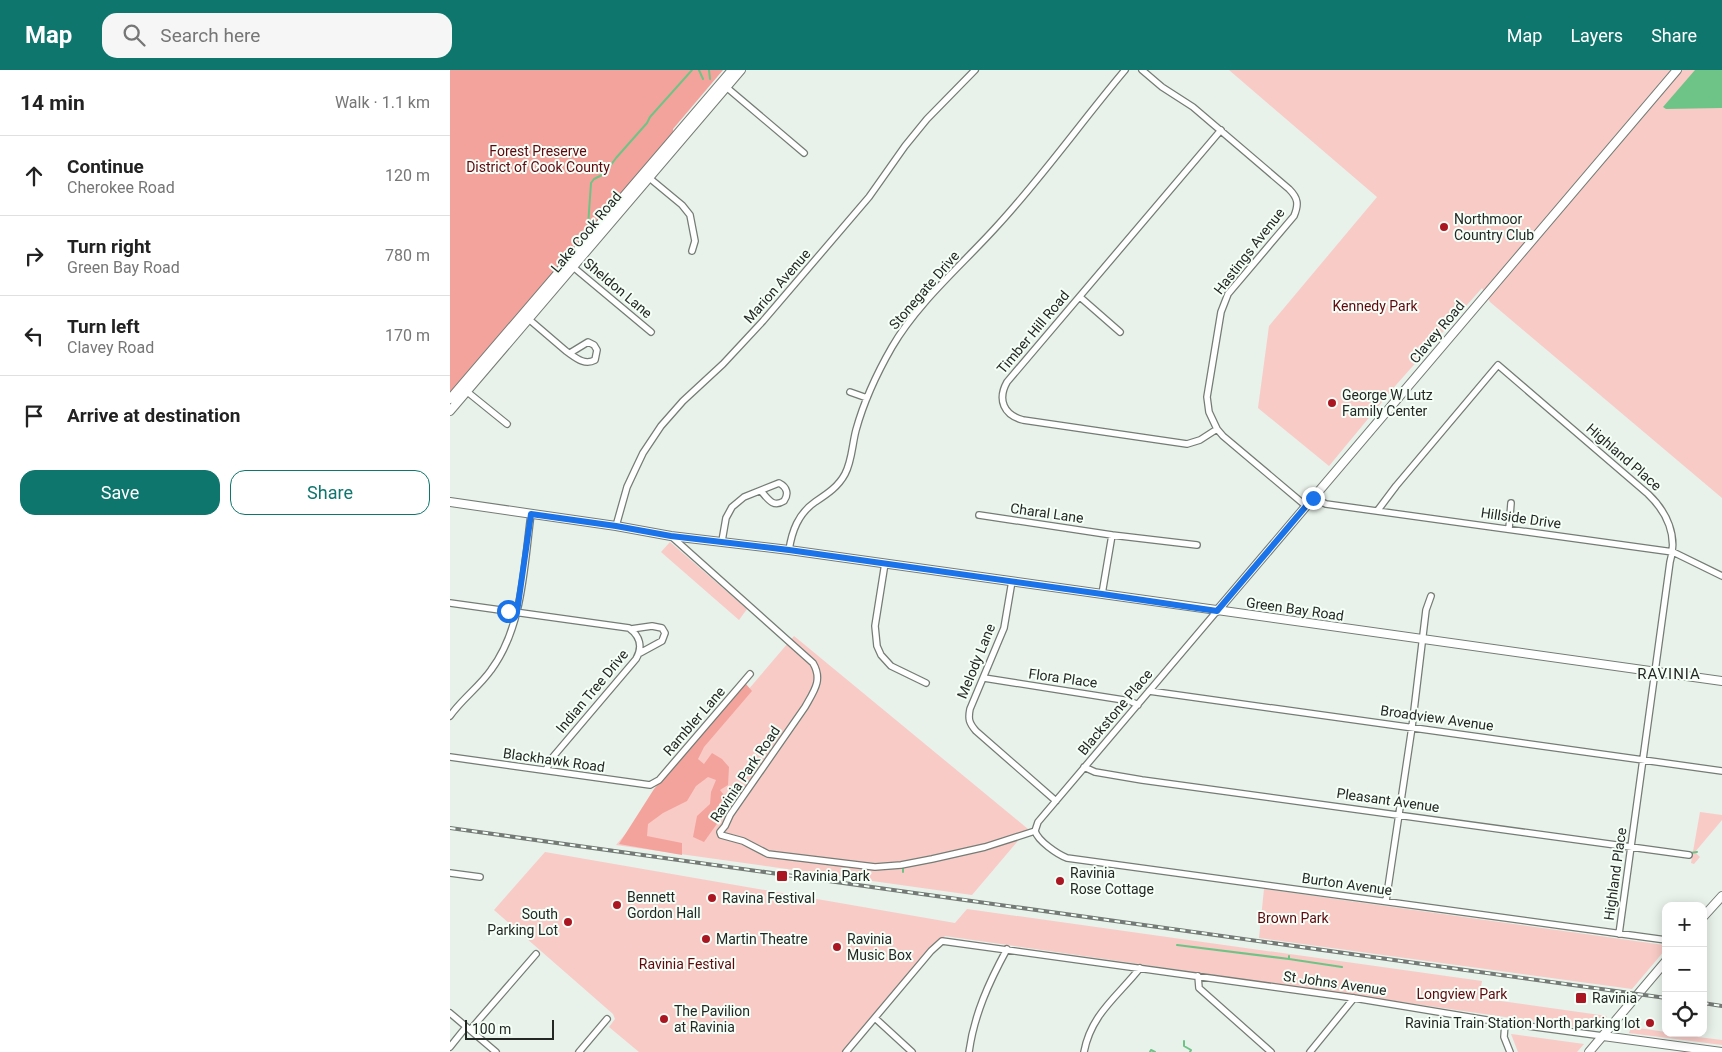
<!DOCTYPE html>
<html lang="en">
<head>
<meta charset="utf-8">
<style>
  :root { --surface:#fff; --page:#f6f6f6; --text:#222; --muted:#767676; --line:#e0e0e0; --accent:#0f766e }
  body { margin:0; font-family:Roboto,sans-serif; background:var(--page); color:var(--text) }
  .controls { position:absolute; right:15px; bottom:15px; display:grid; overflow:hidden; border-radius:10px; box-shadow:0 2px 12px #0003 }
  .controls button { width:45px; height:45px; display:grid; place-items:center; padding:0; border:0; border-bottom:1px solid var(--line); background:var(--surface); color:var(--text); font:25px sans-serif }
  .scale { position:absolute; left:15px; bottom:12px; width:89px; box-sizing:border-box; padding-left:5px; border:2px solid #242825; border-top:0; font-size:14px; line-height:18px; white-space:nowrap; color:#242825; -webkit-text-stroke:4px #f5fff7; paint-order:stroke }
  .stop { position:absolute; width:15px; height:15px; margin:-11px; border:4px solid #1a73e8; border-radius:50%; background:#fff }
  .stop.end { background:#1a73e8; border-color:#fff; box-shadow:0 1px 5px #0008 }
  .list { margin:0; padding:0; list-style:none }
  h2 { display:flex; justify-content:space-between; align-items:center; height:65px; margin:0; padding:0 20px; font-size:21px }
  h2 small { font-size:16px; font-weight:400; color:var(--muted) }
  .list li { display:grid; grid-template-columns:32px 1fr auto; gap:15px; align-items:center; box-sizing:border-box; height:80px; padding:0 20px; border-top:1px solid var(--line) }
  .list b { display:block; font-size:19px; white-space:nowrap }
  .list p { margin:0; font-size:16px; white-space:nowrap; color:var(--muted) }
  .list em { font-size:16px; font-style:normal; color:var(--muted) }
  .actions { display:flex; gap:10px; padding:15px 20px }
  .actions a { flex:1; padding:11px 0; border:1px solid var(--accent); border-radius:15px; text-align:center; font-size:18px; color:var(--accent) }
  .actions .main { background:var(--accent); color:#fff }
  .icon { flex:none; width:28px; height:28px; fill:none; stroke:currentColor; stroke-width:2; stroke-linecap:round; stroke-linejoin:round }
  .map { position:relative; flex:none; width:1272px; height:982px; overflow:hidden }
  header { display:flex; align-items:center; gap:30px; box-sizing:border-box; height:70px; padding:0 25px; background:var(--accent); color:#fff }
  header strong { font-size:24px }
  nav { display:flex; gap:28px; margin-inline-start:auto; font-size:18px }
  .search { width:350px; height:45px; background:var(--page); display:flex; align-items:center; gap:12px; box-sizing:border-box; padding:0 18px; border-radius:15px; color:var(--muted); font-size:19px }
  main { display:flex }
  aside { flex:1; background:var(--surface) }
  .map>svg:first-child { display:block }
</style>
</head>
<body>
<header>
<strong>Map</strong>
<div class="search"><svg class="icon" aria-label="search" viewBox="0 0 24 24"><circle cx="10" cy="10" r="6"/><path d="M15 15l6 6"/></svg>Search here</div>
<nav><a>Map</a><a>Layers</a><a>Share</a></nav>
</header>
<main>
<aside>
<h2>14 min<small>Walk · 1.1 km</small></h2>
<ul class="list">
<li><svg class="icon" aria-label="ahead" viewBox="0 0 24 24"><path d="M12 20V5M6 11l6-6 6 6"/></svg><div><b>Continue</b><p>Cherokee Road</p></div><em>120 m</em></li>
<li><svg class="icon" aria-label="right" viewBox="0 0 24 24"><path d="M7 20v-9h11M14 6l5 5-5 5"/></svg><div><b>Turn right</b><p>Green Bay Road</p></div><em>780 m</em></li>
<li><svg class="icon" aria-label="left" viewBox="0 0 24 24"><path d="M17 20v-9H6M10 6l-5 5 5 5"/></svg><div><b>Turn left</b><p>Clavey Road</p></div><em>170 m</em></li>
<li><svg class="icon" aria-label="arrive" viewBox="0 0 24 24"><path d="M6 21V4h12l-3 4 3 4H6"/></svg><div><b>Arrive at destination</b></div></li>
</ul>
<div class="actions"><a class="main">Save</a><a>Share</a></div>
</aside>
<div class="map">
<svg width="1272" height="982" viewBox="0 0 1272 982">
  <rect width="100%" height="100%" fill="#e8f1ea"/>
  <path fill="#f8cbc6" d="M779,0H1272V428L1040,232L1032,218L946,315L879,396L808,338L819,256L927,127Z
    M220,472L297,539L289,550L211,482Z
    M344,566L578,759L522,825L166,775Z
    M1250,742L1272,745V750L1245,782L1250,787L1244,794L1241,793Z
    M95,782L505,853L517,839L1032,911L1029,928L1157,946L1145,960L495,866L395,982H189L159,957L165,949L163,944L44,840Z
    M814,819L1214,875L1215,880L1182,919L809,868Z
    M1181,957L1216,962V963L1272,970V975L1179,963Z
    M1061,964L1134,974L1127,982H1068Z"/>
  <path fill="#f4a39c" d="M0,0H273L223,59L224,65L0,324Z
    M296,614L302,621L254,677L248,689L254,694L262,683L272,689L279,697L278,715L270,720L281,734L254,772L243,767L247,746L260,734L261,722L266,710L258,707L246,716L237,731L213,743L198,754L197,766L232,773V785L169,774L204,719Z"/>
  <path fill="#6ec486" d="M1245,0H1272V38L1216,39L1213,37Z"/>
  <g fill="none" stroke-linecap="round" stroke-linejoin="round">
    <path stroke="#6ec486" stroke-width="2" d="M249,0L253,9
      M259,0L260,9
      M138,156L141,113L144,109L152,105L158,99L166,88L197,53L200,47L242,0
      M1240,783L1247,782
      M453,797V802
      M727,875L839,889V886
      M839,889L892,897
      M734,971V976L741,980L740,982
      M700,982L701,980L705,982"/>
    <g stroke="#747c75" stroke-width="8">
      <path id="street" d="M692,0L712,17L743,37L839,119C848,128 849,134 844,146L778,224L771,242L757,327L759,342L767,359L773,366L856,436
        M275,16L354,83
        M197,106L232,135L240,145L245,171L242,181
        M122,196L201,262
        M630,227L670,262
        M74,245L116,281C125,287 134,296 145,290L147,280L144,275L138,272L120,283
        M15,320L57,354
        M400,322L417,328
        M767,359L750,370L737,374L573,350C554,345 547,330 557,312L771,60
        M863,428L876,434L1223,482L1272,506
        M928,440L946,416L1048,295L1198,424C1217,442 1228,466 1220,492L1169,864
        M529,445L662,465L747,475
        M166,456L177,417L184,402L193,383L211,356L233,331L273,294L313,251L419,127L455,76L477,49L525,0
        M1059,459L1061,433
        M221,466L363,593C373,610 364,621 355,637L280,745L275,756L270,762L271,765L293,771L318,784L425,797L451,795L482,789L535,777L585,761
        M272,471L276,448L282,437L294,427L329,413C337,417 339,424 334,431C323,438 318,429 311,421
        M339,480C342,461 348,444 365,432C377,424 388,417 395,404C402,391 402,375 406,360C414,331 427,303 442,277C468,232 513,194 548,155C593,106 632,51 675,0
        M435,493L425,556L427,576L431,585L441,596L476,613
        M562,511L554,558L520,639C518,649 519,653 526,661L606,731
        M652,524L662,465
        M0,533L179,558C190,566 193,577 186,589L102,688L96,700
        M181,559L202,556L212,558L215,563L212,571L190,583
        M534,608L680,631L688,635
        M699,621L1272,701
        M0,646C12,629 29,617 41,600C73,557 74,496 81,444
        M0,687L200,715L209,710L300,604
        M634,697L645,702L692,710L1239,785
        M585,761C588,771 607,784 617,788L1216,870
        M585,761L588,752L767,541
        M0,803L30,807
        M936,831L962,657L976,540L981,526
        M748,906L749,918L821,982
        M0,943L46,982
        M425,948L462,982
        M1055,953L1054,967L1060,982
        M20,960L86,884
        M0,977L16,957
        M129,982L157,949
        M396,982L481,881L492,871L904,928L1055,953L1153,966
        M519,982C524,945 539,912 557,879
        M634,982C641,944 668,926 690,898
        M860,982L904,928"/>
    </g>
    <g stroke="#747c75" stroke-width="10">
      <path id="secondary" d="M0,329L282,0
        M0,341L291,0
        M0,432L166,456L221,466L339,480L1272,611
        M767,541L1227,0
        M1253,847L1272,826
        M1153,966L1272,982
        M1139,982L1216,891"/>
    </g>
    <use href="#street" stroke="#fff" stroke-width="5.5"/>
    <use href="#secondary" stroke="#fff" stroke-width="8"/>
    <g stroke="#747a76" stroke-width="4">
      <path id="rail" d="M0,758L1216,928
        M1253,933L1272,936"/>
    </g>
    <use href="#rail" stroke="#f5fff7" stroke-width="2" stroke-dasharray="5.5" stroke-linecap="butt"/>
  </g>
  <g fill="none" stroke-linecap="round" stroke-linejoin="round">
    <path stroke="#1a73e8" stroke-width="6" d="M58,541L67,542L81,444L166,456L221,466L339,480L652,524L767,541L863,428"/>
  </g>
  <g fill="#aa1621" stroke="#f5fff7" stroke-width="2">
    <circle cx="994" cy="157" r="5"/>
    <circle cx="882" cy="333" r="5"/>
    <rect x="326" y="800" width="12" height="12" rx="2.5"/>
    <circle cx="610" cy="811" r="5"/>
    <circle cx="262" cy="828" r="5"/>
    <circle cx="167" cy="835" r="5"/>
    <circle cx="118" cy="852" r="5"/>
    <circle cx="256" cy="869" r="5"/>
    <circle cx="387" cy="877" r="5"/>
    <rect x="1125" y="922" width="12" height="12" rx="2.5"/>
    <circle cx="214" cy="949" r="5"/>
    <circle cx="1200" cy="953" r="5"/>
  </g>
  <g text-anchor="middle" stroke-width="4" stroke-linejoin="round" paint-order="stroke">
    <g font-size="14" fill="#62070e" stroke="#f5fff7">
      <text x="88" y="86">Forest Preserve<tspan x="88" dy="16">District of Cook County</tspan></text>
      <text x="925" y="241">Kennedy Park</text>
      <text x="843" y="853">Brown Park</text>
      <text x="237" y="899">Ravinia Festival</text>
      <text x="1012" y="929">Longview Park</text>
    </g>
    <g font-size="14" fill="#242825" stroke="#f5fff7" text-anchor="start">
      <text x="1004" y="154">Northmoor<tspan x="1004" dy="16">Country Club</tspan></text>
      <text x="892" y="330">George W Lutz<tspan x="892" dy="16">Family Center</tspan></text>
      <text x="620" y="808">Ravinia<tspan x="620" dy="16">Rose Cottage</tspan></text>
      <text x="343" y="811">Ravinia Park</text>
      <text x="177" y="832">Bennett<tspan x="177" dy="16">Gordon Hall</tspan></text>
      <text x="272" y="833">Ravina Festival</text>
      <text x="108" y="849" text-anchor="end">South<tspan x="108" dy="16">Parking Lot</tspan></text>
      <text x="266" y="874">Martin Theatre</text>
      <text x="397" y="874">Ravinia<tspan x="397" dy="16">Music Box</tspan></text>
      <text x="1142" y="933">Ravinia</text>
      <text x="224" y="946">The Pavilion<tspan x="224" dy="16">at Ravinia</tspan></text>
      <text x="1190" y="958" text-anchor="end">Ravinia Train Station North parking lot</text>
    </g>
    <g font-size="14" fill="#242825" stroke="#f5fff7">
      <text transform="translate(136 162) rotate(-50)" y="5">Lake Cook Road</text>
      <text transform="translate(799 181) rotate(-52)" y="5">Hastings Avenue</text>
      <text transform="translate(327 216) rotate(-49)" y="5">Marion Avenue</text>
      <text transform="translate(168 218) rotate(40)" y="5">Sheldon Lane</text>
      <text transform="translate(474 220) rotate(-49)" y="5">Stonegate Drive</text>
      <text transform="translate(583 262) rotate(-50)" y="5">Timber Hill Road</text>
      <text transform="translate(987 262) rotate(-50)" y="5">Clavey Road</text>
      <text transform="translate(1174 387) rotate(41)" y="5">Highland Place</text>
      <text transform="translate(597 443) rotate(8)" y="5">Charal Lane</text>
      <text transform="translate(1071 448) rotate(8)" y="5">Hillside Drive</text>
      <text transform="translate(845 539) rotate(8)" y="5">Green Bay Road</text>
      <text transform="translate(526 591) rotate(-68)" y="5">Melody Lane</text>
      <text transform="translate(613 608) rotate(8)" y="5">Flora Place</text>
      <text transform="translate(142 621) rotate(-50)" y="5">Indian Tree Drive</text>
      <text transform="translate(665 642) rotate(-50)" y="5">Blackstone Place</text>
      <text transform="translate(987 648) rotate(8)" y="5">Broadview Avenue</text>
      <text transform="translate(244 651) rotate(-49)" y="5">Rambler Lane</text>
      <text transform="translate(104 690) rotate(8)" y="5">Blackhawk Road</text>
      <text transform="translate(295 704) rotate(-56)" y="5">Ravinia Park Road</text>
      <text transform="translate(938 730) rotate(8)" y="5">Pleasant Avenue</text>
      <text transform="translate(1165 804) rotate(-82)" y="5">Highland Place</text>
      <text transform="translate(897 814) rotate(8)" y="5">Burton Avenue</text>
      <text transform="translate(885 913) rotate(8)" y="5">St Johns Avenue</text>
    </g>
    <g font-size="15" letter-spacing="1" fill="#242825" stroke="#f5fff7">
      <text x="1219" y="609">RAVINIA</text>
    </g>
  </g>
</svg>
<div class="controls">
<button>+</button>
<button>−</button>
<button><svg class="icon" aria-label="locate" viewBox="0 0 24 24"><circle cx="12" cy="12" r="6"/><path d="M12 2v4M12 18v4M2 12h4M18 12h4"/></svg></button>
</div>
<div class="scale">100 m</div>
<div class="stop" style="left:58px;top:541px"></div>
<div class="stop end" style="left:863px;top:428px"></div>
</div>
</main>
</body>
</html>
